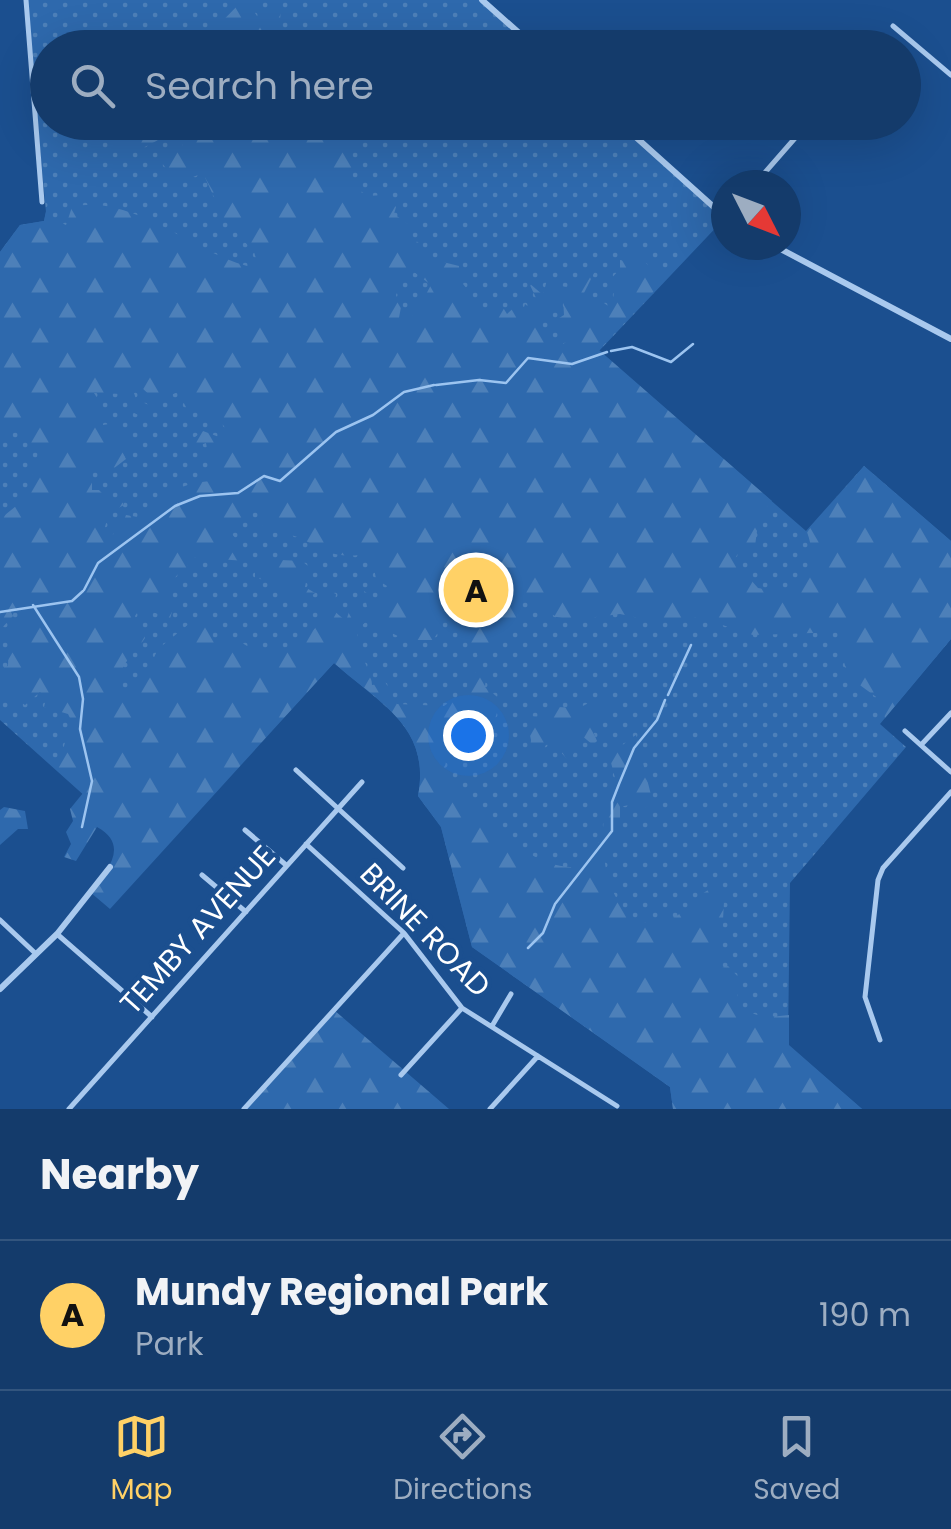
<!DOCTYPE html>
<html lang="en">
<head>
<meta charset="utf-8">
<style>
  :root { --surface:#143b6b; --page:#214673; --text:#f1f3f6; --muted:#9dadc1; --line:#33557e; --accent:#ffd166 }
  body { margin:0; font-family:Poppins,sans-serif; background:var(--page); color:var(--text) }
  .compass { position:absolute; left:711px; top:170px; width:90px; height:90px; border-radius:50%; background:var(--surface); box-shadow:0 10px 40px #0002; rotate:132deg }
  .you { position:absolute; left:468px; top:735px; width:35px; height:35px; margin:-25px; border:8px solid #fff; border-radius:50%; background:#1a73e8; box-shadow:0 0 0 15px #1a73e833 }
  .badge { display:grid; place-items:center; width:65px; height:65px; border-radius:50%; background:var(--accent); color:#111; font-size:32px; font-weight:700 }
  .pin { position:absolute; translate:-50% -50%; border:5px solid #fff; box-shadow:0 2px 10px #0006 }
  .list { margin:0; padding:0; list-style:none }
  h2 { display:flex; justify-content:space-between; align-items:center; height:130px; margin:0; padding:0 40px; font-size:42px }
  h2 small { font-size:32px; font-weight:400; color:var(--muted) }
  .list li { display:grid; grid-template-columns:65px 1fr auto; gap:30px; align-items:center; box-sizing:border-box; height:150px; padding:0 40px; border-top:2px solid var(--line) }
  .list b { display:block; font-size:38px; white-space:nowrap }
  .list p { margin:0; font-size:32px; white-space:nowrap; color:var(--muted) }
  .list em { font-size:32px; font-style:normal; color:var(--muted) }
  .icon { flex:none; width:55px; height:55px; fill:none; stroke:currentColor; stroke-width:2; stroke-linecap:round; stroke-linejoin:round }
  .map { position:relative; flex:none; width:951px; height:1109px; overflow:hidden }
  .search { position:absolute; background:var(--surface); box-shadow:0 10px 40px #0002; left:30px; right:30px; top:30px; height:110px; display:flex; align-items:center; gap:25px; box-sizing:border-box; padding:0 35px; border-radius:55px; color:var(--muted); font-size:38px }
  .sheet { height:280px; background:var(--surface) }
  nav { display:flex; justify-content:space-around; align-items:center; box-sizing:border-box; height:140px; border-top:2px solid var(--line); background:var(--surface); font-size:28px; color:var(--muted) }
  nav a { display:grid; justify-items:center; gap:5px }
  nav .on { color:var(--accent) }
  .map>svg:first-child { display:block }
</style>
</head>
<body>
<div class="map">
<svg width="951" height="1109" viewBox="0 0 951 1109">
  <defs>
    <pattern id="grass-dots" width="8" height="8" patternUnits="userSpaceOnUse" patternTransform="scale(2.5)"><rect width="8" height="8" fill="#2e69ad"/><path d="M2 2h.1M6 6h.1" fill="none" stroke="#4d80b9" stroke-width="1.8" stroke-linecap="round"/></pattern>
    <pattern id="forest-firs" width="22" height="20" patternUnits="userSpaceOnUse" patternTransform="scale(2.5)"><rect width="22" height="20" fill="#2e69ad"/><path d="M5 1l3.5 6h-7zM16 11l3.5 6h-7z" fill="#4d80b9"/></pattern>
  </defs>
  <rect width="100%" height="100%" fill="#1b4f8f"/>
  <path fill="url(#grass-dots)" d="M26,0H482L536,47L48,48V122L619,123L725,218L599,351L806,531L864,466L951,541V639L880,724L906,747L790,883L788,1045L862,1109H673L670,1087L472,947L441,827L418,796C431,727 381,705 334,663L154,858L0,720V252L20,225L44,221L46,212Z"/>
  <path fill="url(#forest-firs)" fill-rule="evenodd" d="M243,0H261L255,13L261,22L281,7L279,34L288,47L253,30L246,47H236L237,41L231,37L220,47H197Z
    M141,122L283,123L279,131L292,123H344L350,135L353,184L367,196L385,195L396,207L394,214L415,229L409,235L420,244L423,257L459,266V279L467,289L465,298L481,311L502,306L507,314L517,305L522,313L525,304L532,310L537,300L529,283L543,295L548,276L558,286L577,288L579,258L585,274L592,267L595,271L581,299L589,303L596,297L612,309L614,291L607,283L620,269V260L626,261L632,243L652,271L657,263L670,274L599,350L772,501L759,516L755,546L738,553L734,561L758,588L788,593C810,579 816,555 807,532L864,466L951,541V639L885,718L879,699L846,675L840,632L753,635L698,617L657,622L620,614L572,620L557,617L520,598L517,621L480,660L473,645L459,637L452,617L443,612L433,620L439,631L433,640H406L367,621C342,638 372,664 372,685L379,684L382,676L397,704L444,706L467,690L469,670L486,676L485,687L501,700L493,725L467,727L446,747C441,786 464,799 490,822C516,844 539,868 577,867C603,849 609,823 599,796L615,778L609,755L636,735L653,803L642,810L633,804L620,807V835L604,853C606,894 634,946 681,913C694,904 703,888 718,887L724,901L721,958L712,963L713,971L728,966L741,980L736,1001C751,1018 767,1018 789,1015V1045L862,1109H673L670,1087L472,947L441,827L418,796C431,727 381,704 334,663L110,909L90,892C108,870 130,845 97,827L76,861L64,857L71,844L66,832L73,821L70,809L83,793L51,764L60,761L71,720L68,714L44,707L46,699L40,692L25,705L0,688V668L8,666L9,634L25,620L24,612L10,610L13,616L0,630V519L26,498L39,450L19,432L0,433V252L20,225L44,221L46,211L48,217L66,225L72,207C135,191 205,263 259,268L254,252L224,219L203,173L183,181L173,178L162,163L168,153L183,149V141L166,136L133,153L124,150L119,141ZM409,268L431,285L424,298L407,311L413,316L398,323L401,307L396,295ZM563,297L564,315L548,325L571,339L563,344L545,335L540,320ZM141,387L156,401L178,392L187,409L195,400L202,417L220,420L225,428L219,437L203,431L191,440L197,446L206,443L213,481C187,482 176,490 150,501L143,518L126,515L123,523L115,524L113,535L105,527L109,513L124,505L121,494L112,504L99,490H92V468L108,483L113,469L126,459L121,446L132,453L140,447L135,438L124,435L121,422L103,425V407L94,393L124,394L130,411L147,419L157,409L136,399L134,393ZM256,509L265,532C306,531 314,552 341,555C353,557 359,553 372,557L376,579L387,586L383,596L375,599L364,591L368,612L361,616L353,600L346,621L334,611L336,594L329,591L316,604L322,611C319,638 287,647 264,656L232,637L218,646L210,635L208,618L195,619L158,649L148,670L126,692C110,671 134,655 145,638L135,616L141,607L170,619L174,604L166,589L178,574L186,578L189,557L246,561L250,554L229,531L236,520L247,521Z
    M260,559L302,561L309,567L305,587L315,593L308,599L283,598L277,593L279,583L255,578V564Z
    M608,693V714L590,724L597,741L593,745L581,735L570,762L553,744L546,745L533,767L529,761L531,740L526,716L547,717L557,707L579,708Z
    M4,807L25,811L28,829H18L0,845V810Z
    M334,1010L449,1109H244Z"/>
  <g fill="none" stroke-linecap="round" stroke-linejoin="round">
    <path stroke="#9cc4f0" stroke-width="2.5" d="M611,351L632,347L671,362L693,344
      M436,385L479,380L506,383L528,358L572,364L607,352
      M84,590L98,563L175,506L200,496L238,493L264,476L280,481L336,432L373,415L404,392L434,385
      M33,605L79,677L83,699L80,729L92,781L82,827
      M0,612L72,601L83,591
      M668,695L691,645
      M528,948L543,933L555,904L612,831V802L619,784L634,748L657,720L665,700"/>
    <path stroke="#a9c9ee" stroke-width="5" d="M26,0L42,202
      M893,26L951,75
      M754,185L796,137
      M905,731L951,772
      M921,745L951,713
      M296,770L403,868
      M245,830L286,865
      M306,844L404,933L462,1008L617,1106
      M202,875L246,912
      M0,920L35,953
      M57,934L152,1017
      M492,1026L511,994
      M880,1040L865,997L878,880L883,868L951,792
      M401,1075L462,1008
      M69,1109L362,782
      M244,1109L404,933
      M490,1109L538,1056"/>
    <path stroke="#a9c9ee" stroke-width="6" d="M482,0L536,48
      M619,122L726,218
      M773,245L951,339
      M0,989L57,934L110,867"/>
  </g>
  <g text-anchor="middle" stroke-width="9" stroke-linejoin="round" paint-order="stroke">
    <g font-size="30" fill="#fff" stroke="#1b4f8f">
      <text transform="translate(198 930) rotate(-48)" y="10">TEMBY AVENUE</text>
      <text transform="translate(425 930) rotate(46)" y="10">BRINE ROAD</text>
    </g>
  </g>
</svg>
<svg class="compass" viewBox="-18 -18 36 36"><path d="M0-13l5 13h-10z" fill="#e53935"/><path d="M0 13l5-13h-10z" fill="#9dadc1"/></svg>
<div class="you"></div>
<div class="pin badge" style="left:476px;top:590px">A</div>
<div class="search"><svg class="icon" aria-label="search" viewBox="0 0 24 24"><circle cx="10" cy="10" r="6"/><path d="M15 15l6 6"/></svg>Search here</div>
</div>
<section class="sheet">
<h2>Nearby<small></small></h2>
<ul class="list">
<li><span class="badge">A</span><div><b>Mundy Regional Park</b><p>Park</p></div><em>190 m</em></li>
</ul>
</section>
<nav>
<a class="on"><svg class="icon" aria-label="map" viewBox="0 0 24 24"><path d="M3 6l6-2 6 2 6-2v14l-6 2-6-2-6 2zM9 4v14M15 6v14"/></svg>Map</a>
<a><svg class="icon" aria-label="directions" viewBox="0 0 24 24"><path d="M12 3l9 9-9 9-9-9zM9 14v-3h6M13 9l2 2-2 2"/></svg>Directions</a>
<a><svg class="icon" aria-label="saved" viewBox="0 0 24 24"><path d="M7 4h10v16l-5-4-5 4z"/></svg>Saved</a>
</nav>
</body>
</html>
